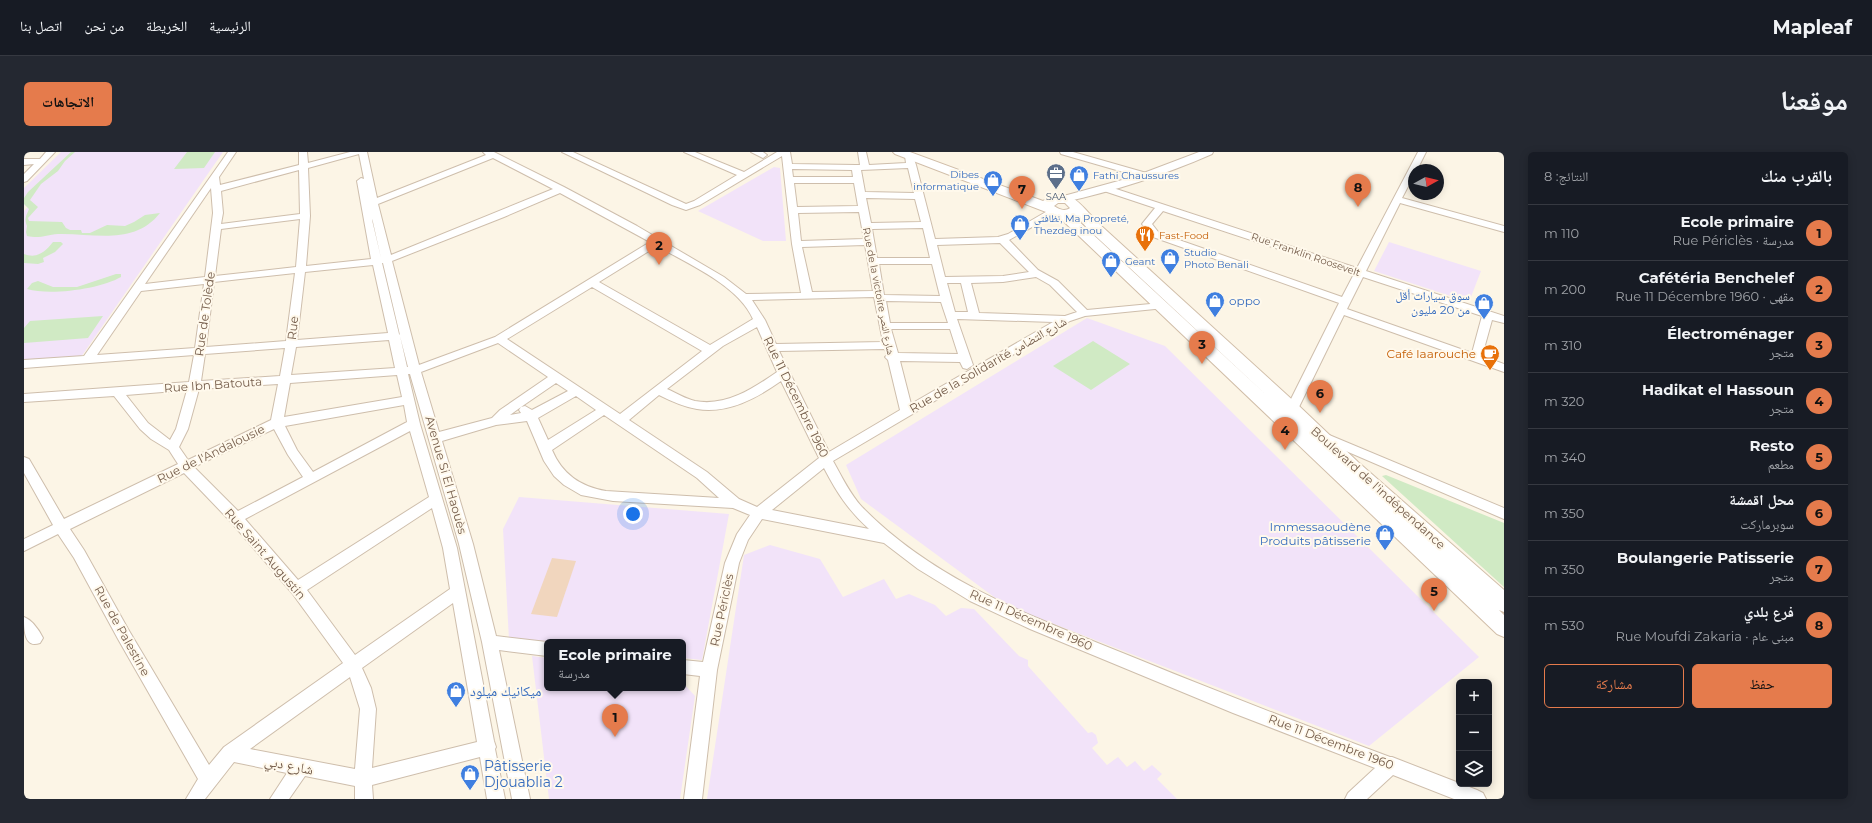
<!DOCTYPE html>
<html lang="ar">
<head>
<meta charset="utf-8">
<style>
  :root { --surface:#171b24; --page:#242831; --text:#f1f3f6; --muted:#9ea1a6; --line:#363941; --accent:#e57b4c }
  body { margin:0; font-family:Montserrat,"Noto Naskh Arabic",sans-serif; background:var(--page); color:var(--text); direction:rtl }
  .controls { position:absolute; right:12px; bottom:12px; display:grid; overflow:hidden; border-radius:6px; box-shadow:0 2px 10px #0003 }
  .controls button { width:36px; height:36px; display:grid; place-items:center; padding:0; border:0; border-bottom:1px solid var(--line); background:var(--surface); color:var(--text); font:20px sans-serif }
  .compass { position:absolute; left:1384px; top:12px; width:36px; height:36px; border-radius:50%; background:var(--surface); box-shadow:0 2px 10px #0003; rotate:82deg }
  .you { position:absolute; left:609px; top:362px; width:14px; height:14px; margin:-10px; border:3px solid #fff; border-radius:50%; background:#1a73e8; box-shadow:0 0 0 6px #1a73e833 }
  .badge { display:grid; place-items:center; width:26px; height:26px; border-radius:50%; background:var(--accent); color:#111; font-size:13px; font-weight:700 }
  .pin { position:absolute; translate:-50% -33px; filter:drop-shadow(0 1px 2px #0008) }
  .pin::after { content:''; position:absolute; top:21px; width:14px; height:12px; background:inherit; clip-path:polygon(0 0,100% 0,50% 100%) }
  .popup { position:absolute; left:520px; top:487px; width:142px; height:52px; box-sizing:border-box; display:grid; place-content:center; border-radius:6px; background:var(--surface); filter:drop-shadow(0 1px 3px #0005); font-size:13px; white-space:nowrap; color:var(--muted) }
  .popup b { font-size:15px; color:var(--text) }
  .popup::after { content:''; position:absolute; left:50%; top:100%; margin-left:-8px; border:8px solid transparent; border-top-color:var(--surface) }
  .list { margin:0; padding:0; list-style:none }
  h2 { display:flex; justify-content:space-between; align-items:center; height:52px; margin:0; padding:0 16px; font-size:17px }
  h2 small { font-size:13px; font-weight:400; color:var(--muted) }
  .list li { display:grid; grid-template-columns:26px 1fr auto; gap:12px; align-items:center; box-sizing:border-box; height:56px; padding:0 16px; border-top:1px solid var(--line) }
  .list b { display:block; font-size:15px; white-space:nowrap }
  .list p { margin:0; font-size:13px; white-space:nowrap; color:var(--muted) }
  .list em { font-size:13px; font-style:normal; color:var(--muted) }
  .actions { display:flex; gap:8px; padding:12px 16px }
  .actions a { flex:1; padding:9px 0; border:1px solid var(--accent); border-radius:6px; text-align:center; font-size:14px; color:var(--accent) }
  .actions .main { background:var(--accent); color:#111 }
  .icon { flex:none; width:22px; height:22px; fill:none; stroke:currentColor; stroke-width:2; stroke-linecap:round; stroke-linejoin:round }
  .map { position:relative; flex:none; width:1480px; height:647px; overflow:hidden; direction:ltr; border-radius:6px }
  header { display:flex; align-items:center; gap:24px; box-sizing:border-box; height:56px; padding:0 20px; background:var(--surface); border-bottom:1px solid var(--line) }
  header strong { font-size:19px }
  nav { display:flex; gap:22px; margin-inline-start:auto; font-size:14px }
  .intro { display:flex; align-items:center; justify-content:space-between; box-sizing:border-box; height:96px; padding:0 24px }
  h1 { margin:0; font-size:28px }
  .button { padding:10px 18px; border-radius:6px; background:var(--accent); color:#111; font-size:14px; font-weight:700 }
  main { display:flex; gap:24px; padding:0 24px }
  aside { flex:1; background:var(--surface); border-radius:6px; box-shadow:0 2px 10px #0003 }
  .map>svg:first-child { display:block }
</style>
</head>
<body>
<header>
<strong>Mapleaf</strong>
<nav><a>الرئيسية</a><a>الخريطة</a><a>من نحن</a><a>اتصل بنا</a></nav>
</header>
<div class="intro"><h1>موقعنا</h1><a class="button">الاتجاهات</a></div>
<main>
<aside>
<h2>بالقرب منك<small>النتائج: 8</small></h2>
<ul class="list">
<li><span class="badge">1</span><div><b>Ecole primaire</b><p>مدرسة · Rue Périclès</p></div><em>110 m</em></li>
<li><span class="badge">2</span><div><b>Cafétéria Benchelef</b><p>مقهى · Rue 11 Décembre 1960</p></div><em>200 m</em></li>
<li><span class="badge">3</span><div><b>Électroménager</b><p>متجر</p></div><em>310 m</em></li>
<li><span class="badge">4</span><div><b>Hadikat el Hassoun</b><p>متجر</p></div><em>320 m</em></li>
<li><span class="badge">5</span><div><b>Resto</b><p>مطعم</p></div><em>340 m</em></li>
<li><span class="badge">6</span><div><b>محل اقمشة</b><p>سوبرماركت</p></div><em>350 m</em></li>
<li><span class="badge">7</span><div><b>Boulangerie Patisserie</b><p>متجر</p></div><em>350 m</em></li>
<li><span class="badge">8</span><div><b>فرع بلدي</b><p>مبنى عام · Rue Moufdi Zakaria</p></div><em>530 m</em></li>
</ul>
<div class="actions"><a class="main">حفظ</a><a>مشاركة</a></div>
</aside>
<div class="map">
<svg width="1480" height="647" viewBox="0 0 1480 647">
  <rect width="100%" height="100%" fill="#fcf5e6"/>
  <path fill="#f2e3f9" d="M37,0H199L57,205L0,209V59L4,55L0,53V36Z
    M750,15L756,16L762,89H739L674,59Z
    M1365,90L1457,119L1445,150L1350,119Z
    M1063,166L1141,194L1455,505L1345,594L981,453L837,347L822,313Z
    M495,345L705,362L678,508L659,506V490H523L485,488L479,377Z
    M746,393L796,407L819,445L860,427L872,447L885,442L911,453L922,464L937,456L950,457L995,504L1004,508V514L1064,581L1068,580L1072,583L1074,591L1068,596L1083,613L1094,605L1103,615L1111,609L1120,619L1128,613L1138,622L1133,627L1153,647H683L720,403Z
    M508,504L523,506V536H659V531L671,544L656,647H525Z"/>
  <path fill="#d0eac4" d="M47,0H51L41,9L34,19L17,32L6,48L14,55L4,66L5,69L38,70L42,76L46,78H57L58,81H66L83,73L101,74L110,70L121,63L136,61C110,94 70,81 34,82C22,83 16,87 3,84L2,80L3,74C0,67 2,64 5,57L0,52V46L4,40Z
    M163,0H191L180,16L150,17Z
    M29,90H37L39,92L31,100L19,106L20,110L14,112L0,111V102C13,107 21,100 29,90Z
    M92,122H97V125C76,137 26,144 3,137L8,131L14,129L29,135H53Z
    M79,164L64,186L0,191V176L6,169Z
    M1069,189L1106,212L1067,238L1029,214Z
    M1362,323L1480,371V435L1358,324Z"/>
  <path fill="#f1d6be" d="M528,406L552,409L533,465L507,462Z"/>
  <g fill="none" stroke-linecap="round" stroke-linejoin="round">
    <g stroke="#cebeac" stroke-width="2">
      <path id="minor" d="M22,0H31L3,29L0,30V22L10,12L0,13V7H16Z
        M204,0H212L195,25L196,33L275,13V0H283L284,11L326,0H343L353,46L462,3L459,0H470L540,35L613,74L700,125L722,142L777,141L768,92L758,4L676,53L662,58L648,53L538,0H549L662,52L670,49L713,23L660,0H671L720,20L753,0H766L768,12L832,13H836L834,0H842L845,13L882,11L881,4L885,1L889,4L892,13L911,87L974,85L984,82L1027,57H1033L1035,59L1033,61L985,88L1014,118L1034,129L1063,158L1137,151L1141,152L1142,154L1141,156L1061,164L1046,169L809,309C818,325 826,342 838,355C914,433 1018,468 1116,508C1199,542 1282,574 1366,605H1368L1453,638L1459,641L1462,647H1430L1369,623L1343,647H1321L1324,641L1351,616L1209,561L1006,477L946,449L894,417L860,391L738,367L724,388L715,411L693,518L678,647H660L676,524L659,522V508L679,510L701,411L713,382L726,363L709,356L589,349L557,343L540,333L530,324L520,309L503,269L472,273L418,289L449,392L472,484L523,490V504L475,498L506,647H488L458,490L435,392L386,222H384L396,272L433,396L470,589L472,595L471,597L481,647H463L456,605L348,633L349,647H331V634L281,624L265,647H246L263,621L210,610L181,647H162L174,627L94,487L50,406L34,382L0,399V387L29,373L0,321V305L5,307L40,367L154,312L145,298L127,287L116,277L90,244L0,250V242L165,230L170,203L0,216V208L60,204ZM335,2L340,27L337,26L333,29L347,107L282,114L286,64L284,16ZM469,6L529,37L367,103L354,52ZM884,16L890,41L841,40L837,18ZM768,17L828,18L829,25H769ZM275,18L276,62L197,72L199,61L197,39ZM770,31H830L834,54L773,55ZM187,36L189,61L181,125L121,132ZM536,41L626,90L471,185L395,213L368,109L480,65ZM842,46L891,47L897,70L847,71ZM835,60L840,87L777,89L774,61ZM276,67L272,115L191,124L197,77ZM348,67V68L357,106L349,70ZM899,76L906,106H853L848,77ZM976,91L1005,120L979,124L921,125L913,93ZM841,93L849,139L788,140L778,95ZM633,94C664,112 714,133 729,167L686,193L575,130ZM358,111H359L376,183L375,182ZM855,112H908L916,144L860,143ZM349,113L364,181L273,188L281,120ZM271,121L262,189L182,195L190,130ZM1012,125L1026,133L1053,160L1041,164L955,161L947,131L979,130ZM923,131H937L944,160H931ZM180,132L171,196L73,203L117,139ZM568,135L678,199L596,262L483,187ZM850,145L859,190L752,192L741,168L728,148ZM862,149L917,150L924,171H866ZM933,167L1029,170L887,252L876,209L936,210L939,216L943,217L949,213ZM733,175L753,220C730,236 702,255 671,249C662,247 652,241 643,237L699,194ZM867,177H926L934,202L874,201ZM376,184L384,215H383ZM365,188L371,216L267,223L272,195ZM474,191L524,225L476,258L468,266L415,280L397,220ZM261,196L256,224L177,229L181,202ZM861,197L863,203L861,205L864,208L876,258L805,300L755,199ZM373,223L378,245L260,265L266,231ZM757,229L795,306L733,355L715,347L683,320L605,268L635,243C647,249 660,255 673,257C704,262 733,246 757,229ZM532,231L544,239L508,258L501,254L497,255ZM254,232L247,268L164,308L155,295L164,277L175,237ZM163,238L152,277L146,288L124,271L102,243ZM552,244L572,258L524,288L514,266ZM380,253L383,270L289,320L273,298L261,274ZM497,255L495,258L497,261L486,263ZM580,263L673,326L695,346L582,339C557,335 538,322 528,298ZM250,277L264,303L279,325L214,359L170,315ZM386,279L405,345L274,428L221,367ZM800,316C813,341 824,358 845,377L748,358ZM160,321L207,370L268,441L319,511L200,595L185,613L104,477L60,398L46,377ZM408,356L419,396L426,437L331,503L283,438ZM429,451L453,590L348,616L352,557L347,536L338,516ZM326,525L336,557L331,617L226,597Z
        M727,0H739L743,3L739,6Z
        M1036,0H1049L1126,22L1127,24L1123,27L1120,26L1037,2Z
        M1394,0H1402L1393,18H1390V23L1378,46L1480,74V80L1376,51L1342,119L1480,164V171L1468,168L1458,204L1480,212V220L1320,163L1274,257L1272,260H1264L1262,257L1315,151L1129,85L1118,72L1131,56L1080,39L1079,37L1083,34L1333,116ZM1139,59L1330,122L1318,145L1135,81L1128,72ZM1339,125L1458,164L1448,201L1323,157Z
        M1298,280L1480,356V367L1294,287L1292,284L1294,281Z
        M0,465C8,468 15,478 19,486L16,491C0,497 0,477 0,465Z"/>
    </g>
    <g stroke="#cebeac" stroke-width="2">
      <path id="tertiary" d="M1175,0H1189L1188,2C1140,23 1091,39 1040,50L1034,47L1036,45L1109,25Z"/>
    </g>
    <g stroke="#d1bea9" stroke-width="2">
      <path id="secondary" d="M869,0H886L1019,49C1045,32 1057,53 1073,70L1274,253L1334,310L1480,438V460L1475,458L1480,463V485L1473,482L1035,65L871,2ZM1034,51H1041L1046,56C1040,60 1035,57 1030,54ZM1052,63L1063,76L1266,265L1049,64Z"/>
    </g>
    <use href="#minor" fill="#fff" fill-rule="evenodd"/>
    <use href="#tertiary" fill="#fff" fill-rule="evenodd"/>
    <use href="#secondary" fill="#fff" fill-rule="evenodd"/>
  </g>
  <defs>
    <g id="office-pin" transform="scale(1)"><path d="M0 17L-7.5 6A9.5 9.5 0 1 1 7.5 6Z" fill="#5c6f8a" stroke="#fff9ec"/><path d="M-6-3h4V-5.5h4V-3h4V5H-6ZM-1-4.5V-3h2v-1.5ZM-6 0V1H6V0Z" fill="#fff"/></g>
    <g id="shop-pin" transform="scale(1)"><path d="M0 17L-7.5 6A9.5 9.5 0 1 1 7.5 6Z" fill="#3f7fe0" stroke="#fff9ec"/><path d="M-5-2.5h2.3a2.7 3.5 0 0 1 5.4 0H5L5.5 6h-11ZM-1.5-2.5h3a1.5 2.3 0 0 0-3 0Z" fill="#fff"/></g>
    <g id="restaurant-pin" transform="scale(1)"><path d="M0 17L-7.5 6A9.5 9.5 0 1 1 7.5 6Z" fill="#e8710a" stroke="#fff9ec"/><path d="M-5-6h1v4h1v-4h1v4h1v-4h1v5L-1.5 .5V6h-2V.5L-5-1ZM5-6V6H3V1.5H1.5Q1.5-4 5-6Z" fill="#fff"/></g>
    <g id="cafe-pin" transform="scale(1)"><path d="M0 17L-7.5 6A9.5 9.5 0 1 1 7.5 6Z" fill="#e8710a" stroke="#fff9ec"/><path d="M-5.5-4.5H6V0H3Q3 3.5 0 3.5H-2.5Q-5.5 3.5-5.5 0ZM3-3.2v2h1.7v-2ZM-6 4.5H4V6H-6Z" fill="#fff"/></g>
  </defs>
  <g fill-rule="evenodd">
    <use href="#office-pin" x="1032" y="21"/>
    <use href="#shop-pin" x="1055" y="23"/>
    <use href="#shop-pin" x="969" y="28"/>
    <use href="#shop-pin" x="996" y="72"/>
    <use href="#restaurant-pin" x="1121" y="83"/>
    <use href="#shop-pin" x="1146" y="106"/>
    <use href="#shop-pin" x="1087" y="109"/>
    <use href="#shop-pin" x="1191" y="149"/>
    <use href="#shop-pin" x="1460" y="151"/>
    <use href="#cafe-pin" x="1466" y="202"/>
    <use href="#shop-pin" x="1361" y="382"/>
    <use href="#shop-pin" x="432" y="539"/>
    <use href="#shop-pin" x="446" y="622"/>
  </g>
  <g text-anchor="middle" stroke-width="4" stroke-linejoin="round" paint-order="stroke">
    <g font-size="10" fill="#366cbe" stroke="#fff9ec" text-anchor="start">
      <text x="955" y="26" text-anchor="end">Dibes<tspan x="955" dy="12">informatique</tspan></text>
      <text x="1069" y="27">Fathi Chaussures</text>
      <text x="1010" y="70">نظافتي, Ma Propreté,<tspan x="1010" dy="12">Thezdeg inou</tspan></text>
      <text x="1160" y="104">Studio<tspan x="1160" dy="12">Photo Benali</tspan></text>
      <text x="1101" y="113">Geant</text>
    </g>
    <g font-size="10" fill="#4e5e75" stroke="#fff9ec">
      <text x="1032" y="48">SAA</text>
    </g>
    <g font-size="10" fill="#c56008" stroke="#fff9ec" text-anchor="start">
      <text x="1135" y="87">Fast-Food</text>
    </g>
    <g font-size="10" fill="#755d4b" stroke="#fff9ec">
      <text transform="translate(1282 102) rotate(19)" y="4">Rue Franklin Roosevelt</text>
      <text transform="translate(855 139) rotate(79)" y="4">Rue de la victoire شارع النصر</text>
    </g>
    <g font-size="12" fill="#366cbe" stroke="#fff9ec" text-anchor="end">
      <text x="1446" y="148">سوق سيارات أقل<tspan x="1446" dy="14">من 20 مليون</tspan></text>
      <text x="1205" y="153" text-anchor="start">oppo</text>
      <text x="1347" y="379">Immessaoudène<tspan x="1347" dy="14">Produits pâtisserie</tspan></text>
    </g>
    <g font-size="12" fill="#755d4b" stroke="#fff9ec">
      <text transform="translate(181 162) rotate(-82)" y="4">Rue de Tolède</text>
      <text transform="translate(269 176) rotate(-84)" y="4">Rue</text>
      <text transform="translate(964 213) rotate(-30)" y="4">Rue de la Solidarité شارع التضامن</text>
      <text transform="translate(189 233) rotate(-4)" y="4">Rue Ibn Batouta</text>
      <text transform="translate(772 245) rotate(64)" y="4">Rue 11 Décembre 1960</text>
      <text transform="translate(187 302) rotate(-26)" y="4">Rue de l'Andalousie</text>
      <text transform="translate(422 323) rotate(74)" y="4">Avenue Si El Haouès</text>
      <text transform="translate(1354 336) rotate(42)" y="4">Boulevard de l'indépendance</text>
      <text transform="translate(241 402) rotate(49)" y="4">Rue Saint Augustin</text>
      <text transform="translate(698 458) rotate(-78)" y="4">Rue Périclès</text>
      <text transform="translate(1007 468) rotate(24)" y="4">Rue 11 Décembre 1960</text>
      <text transform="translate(98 479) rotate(61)" y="4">Rue de Palestine</text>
      <text transform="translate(1307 590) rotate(21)" y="4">Rue 11 Décembre 1960</text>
    </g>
    <g font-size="12" fill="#c56008" stroke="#fff9ec" text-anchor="end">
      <text x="1452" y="206">Café laarouche</text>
    </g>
    <g font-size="14" fill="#366cbe" stroke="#fff9ec" text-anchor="start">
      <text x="446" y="544">ميكانيك ميلود</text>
      <text x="460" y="619">Pâtisserie<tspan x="460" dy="16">Djouablia 2</tspan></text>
    </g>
    <g font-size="14" fill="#755d4b" stroke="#fff9ec">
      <text transform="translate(265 613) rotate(11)" y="5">شارع دبي</text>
    </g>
  </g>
</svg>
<div class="controls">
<button>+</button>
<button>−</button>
<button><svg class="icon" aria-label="layers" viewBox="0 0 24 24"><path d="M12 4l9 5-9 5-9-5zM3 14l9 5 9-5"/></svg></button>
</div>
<svg class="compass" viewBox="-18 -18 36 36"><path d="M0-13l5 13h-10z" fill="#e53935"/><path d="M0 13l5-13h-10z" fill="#9ea1a6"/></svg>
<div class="you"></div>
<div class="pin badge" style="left:591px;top:585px">1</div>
<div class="popup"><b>Ecole primaire</b>مدرسة</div>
<div class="pin badge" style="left:635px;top:113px">2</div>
<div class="pin badge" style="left:1178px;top:212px">3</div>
<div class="pin badge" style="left:1261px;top:298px">4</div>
<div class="pin badge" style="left:1410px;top:459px">5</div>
<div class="pin badge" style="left:1296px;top:261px">6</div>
<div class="pin badge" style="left:998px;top:57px">7</div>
<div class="pin badge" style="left:1334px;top:55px">8</div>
</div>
</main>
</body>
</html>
